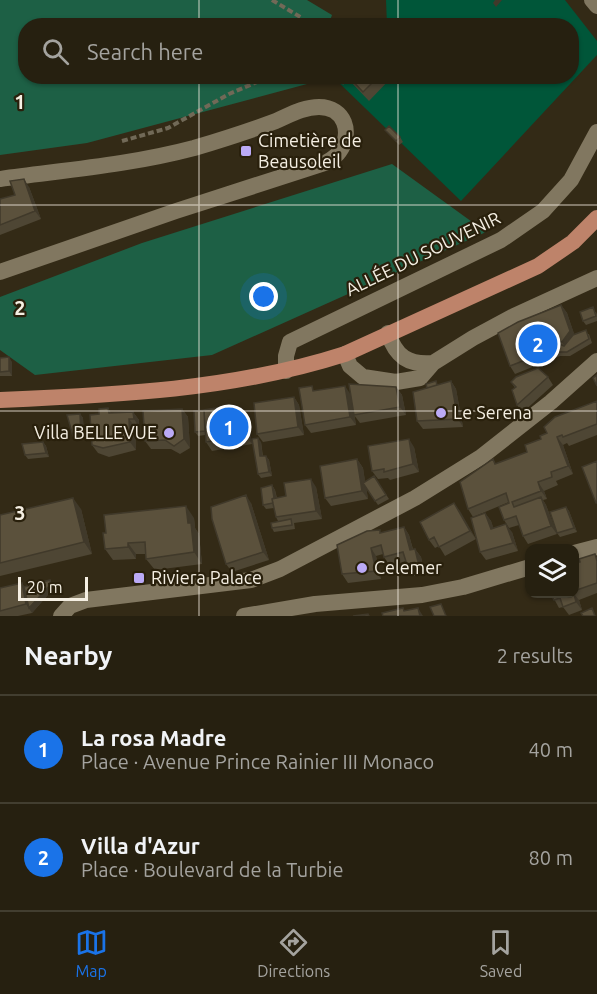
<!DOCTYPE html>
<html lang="en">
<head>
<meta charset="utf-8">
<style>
  :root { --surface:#262010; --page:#322d1e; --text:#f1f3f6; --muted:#a4a39f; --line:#423e30; --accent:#1a73e8 }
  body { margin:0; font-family:Ubuntu,sans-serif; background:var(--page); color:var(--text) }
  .controls { position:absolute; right:18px; bottom:18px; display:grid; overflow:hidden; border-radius:12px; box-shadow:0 2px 4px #0004 }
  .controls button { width:54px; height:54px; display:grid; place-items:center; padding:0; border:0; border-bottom:2px solid var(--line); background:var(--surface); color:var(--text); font:30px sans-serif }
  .scale { position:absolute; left:18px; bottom:15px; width:70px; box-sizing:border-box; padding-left:6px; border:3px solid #f5efe3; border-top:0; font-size:16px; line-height:21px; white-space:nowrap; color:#f5efe3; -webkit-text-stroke:4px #29200c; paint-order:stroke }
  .you { position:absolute; left:264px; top:297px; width:21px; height:21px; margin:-15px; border:4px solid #fff; border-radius:50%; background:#1a73e8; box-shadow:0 0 0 9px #1a73e833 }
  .badge { display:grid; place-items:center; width:39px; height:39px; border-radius:50%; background:var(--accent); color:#fff; font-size:20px; font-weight:700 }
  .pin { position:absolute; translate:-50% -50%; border:3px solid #fff; box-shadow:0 2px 6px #0006 }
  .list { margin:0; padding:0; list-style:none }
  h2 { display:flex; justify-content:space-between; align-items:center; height:78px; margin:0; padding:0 24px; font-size:26px }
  h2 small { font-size:20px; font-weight:400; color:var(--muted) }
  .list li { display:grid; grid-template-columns:39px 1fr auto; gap:18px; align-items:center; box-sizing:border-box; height:108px; padding:0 24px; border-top:2px solid var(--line) }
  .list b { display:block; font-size:22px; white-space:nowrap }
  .list p { margin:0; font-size:20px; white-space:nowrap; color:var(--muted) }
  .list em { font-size:20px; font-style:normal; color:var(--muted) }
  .icon { flex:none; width:33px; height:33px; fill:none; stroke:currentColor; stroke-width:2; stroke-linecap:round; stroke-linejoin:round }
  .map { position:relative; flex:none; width:597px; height:616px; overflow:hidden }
  .search { position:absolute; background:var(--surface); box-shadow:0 2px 4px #0004; left:18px; right:18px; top:18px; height:66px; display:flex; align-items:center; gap:15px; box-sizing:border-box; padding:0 21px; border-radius:24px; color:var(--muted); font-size:22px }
  .sheet { height:294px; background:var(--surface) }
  nav { display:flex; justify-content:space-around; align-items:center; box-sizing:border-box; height:84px; border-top:2px solid var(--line); background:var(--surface); font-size:16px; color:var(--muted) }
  nav a { display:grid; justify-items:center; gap:3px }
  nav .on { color:var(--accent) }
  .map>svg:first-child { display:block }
</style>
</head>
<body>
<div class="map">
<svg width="597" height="616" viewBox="0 0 597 616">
  <rect width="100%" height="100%" fill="#332a16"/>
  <path fill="#005639" d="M386,0H565L597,41V55L461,201L333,77L572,76V26L387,25Z"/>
  <path fill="#1d6045" d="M0,0H307L332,15L328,26H26V76L310,77L307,84L87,143L0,155Z
    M392,164L486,232L212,355L35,375L0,350V297L142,243Z"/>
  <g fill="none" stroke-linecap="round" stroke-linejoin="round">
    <path stroke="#716957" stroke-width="4" stroke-dasharray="6 3" stroke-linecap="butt" d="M272,0L302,18L301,26
      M122,141L168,128L229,94L271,76"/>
    <path stroke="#817760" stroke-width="16" d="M592,0L597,6
      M286,371V356L290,342L501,240L543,211L571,180L597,132"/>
    <path stroke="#817760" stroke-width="16" d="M0,179C65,170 130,165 194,148C221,140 249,131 276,121C290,115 303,107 319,107C345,107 353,133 339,152C336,157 330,160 325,163L176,211L0,272"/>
    <path stroke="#817760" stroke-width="16" d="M388,333C396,357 408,365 433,363
      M345,354L350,366L363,377L396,382L420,378L433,363L473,338L514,316L597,278
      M574,553L597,547
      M61,616L70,606L86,600L251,580L280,569L415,498L481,457L551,402L597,361
      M244,616L315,604L422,595L463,587L530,567"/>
    <path stroke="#be836a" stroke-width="16" d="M0,400C117,395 233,390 345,354L538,266L573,242L597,218"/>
  </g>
  <path fill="#4e4634" d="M336,76H393L369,101L349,80L343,85Z
    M385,130L400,137L403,142L399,145Z
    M29,187L41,219L0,235V199L15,195Z
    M561,305L567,313L574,334H589L592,343L570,356H560L515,374L510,366Z
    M596,312L597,315V321L586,325L583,321Z
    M0,358L12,362V376H0Z
    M548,377L553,385L522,413L517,405L515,388L511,382Z
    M451,381L456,389L463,427L423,429L417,421L439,385Z
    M396,387L402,395L406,415L360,423L354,415L353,406L356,425L311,433L305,425L315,391L351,394Z
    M294,397L299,405L304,435L263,442L257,434Z
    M597,401V435L569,446L567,443L563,445L573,474L556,481L558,485L544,491L547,499L543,500L546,505L557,534L528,544L523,536L519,525L509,528L504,520L509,503V502L473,517L468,509L493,459L496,464L527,452L547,433Z
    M222,407L225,411L247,416L252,444L212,451L206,442L205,435L198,436L195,432L205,410Z
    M108,408L111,413L133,412L139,420V427H135L136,450L109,457L98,453L92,445L99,414Z
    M182,409L188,417L190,448L180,454L171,449H151L145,441Z
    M80,414L83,418L84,438L76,441L73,436Z
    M43,442L46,446L49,457L28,459L25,455Z
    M261,442L263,456H266L269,460L272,476L261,478L258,474Z
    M414,447L419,472L390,480L388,478L378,479L372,471Z
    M357,459L363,468L365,482L374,476L389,499L378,505L366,487L368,499L331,506L325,498Z
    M272,485L275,490L277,498L286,496L316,487L322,519L294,523L295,529L274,532L272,528L278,521L276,517L274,508L266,509L263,505Z
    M251,503L269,560L232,572L226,564Z
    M454,503L476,539L445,556L439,546L435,548L429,540Z
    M566,507L569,511L577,532L560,537L557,533Z
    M81,509L92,554L0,576V515Z
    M485,513L491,521L493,528L512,532L518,551L486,560L480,552Z
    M194,518L195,528L199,534L202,564L155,570L146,559V554H136V559L113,560L105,549Z
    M404,527L409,535L413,549H415L421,557L425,574L413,576L408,568L406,561L390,566L384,557L383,554L376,556L381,579L348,583L342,574L381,533Z
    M597,557V593L579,600L582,610L569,615L563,607L559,608L552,595L547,597L545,594H574V563Z
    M50,580L54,588L32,613L18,616H0V588L22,583L24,587Z"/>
  <path fill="#40392a" d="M495,0H502L496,7L493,3Z
    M24,179L29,187L41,219L35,211Z
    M561,305L567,313L576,339L567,350L562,342Z
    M9,357L12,362V376L9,371Z
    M451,381L456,389L463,427L458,419Z
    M345,386L351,395L356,425L350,417Z
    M396,387L402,395L406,415L400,407Z
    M294,397L299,405L304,435L298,427Z
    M241,408L247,416L252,444L246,436Z
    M182,409L188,417L190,448L184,439Z
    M133,412L139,420V427L134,419Z
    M80,414L83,418L84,438L81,434Z
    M129,419L135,427L136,450L130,442Z
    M557,437L563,445L573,474L568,466Z
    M258,438L261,442L263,460L260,456Z
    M409,439L414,447L419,472L413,464Z
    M43,442L46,446L49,457L46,453Z
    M266,456L269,460L272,476L269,472Z
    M357,459L363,468L368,499L362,491Z
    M311,479L316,487L322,519L316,511Z
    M538,482L544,491L547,499L541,491Z
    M272,485L275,490L278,507L275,503Z
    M246,495L251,503L269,560L263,552Z
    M541,497L546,505L557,534L551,526Z
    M73,498L81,509L92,554L84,542Z
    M454,503L460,511L476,539L470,531Z
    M186,506L194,518L195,528L199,534L202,564L194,552L188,523Z
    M566,507L569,511L577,532L574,528Z
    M485,513L491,521L497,537L491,529Z
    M506,524L512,532L518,551L513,543Z
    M404,527L409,535L415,558L410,550Z
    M128,543L136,554V559L128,547Z
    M371,548L376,556L381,579L376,571Z
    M415,549L421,557L425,574L419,566Z
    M50,580L54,588L32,613L26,604L22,583L27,591Z
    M574,594L579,600L582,610L576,602Z
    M418,608L423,616H420Z"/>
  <path fill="#5b513c" stroke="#40392a" stroke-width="1.5" d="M336,76H345L340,81Z
    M348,76H379L363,92Z
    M389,126L400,137L396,141L385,130Z
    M24,179L35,211L0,225V199L15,195L10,181Z
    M561,305L570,331L562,342L552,338L534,345L538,355L510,366L498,333L518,322Z
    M593,307L596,316L583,321L580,312Z
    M586,330L589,339L567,352H557L540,359L537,349L555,342L564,346L573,335Z
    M9,357V371L0,372V358Z
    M538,368L548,377L517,405L512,390L516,387L511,382L516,377Z
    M597,375V386L593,378Z
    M436,381L437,385L427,388L426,384Z
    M451,381L458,419L417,421L413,392Z
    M349,384L396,387L400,407L354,415Z
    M312,386L313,391L345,386L350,417L305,425L299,388Z
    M294,397L298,427L257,434L254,403Z
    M597,401V424L563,437L562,435L557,437L568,466L551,472L552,477L538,482L541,491L512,502L514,507L541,497L551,526L523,536L516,516L504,520L499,507L509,503L506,493L468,509L460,482L493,459L495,464L527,452L525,445L541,439L540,436L547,433L544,427L555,417Z
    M222,407L223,411L241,408L246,436L206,442L204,410Z
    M108,408L109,413L133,412L134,419H129L130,442L103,448L92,445L90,415L99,414V409Z
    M182,409L184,439L174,446L165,440L145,441L143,411Z
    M204,410L205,431L195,432L194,411L205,410Z
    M80,414L81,434L73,436L67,415Z
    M258,438L260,456H266L269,472L258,474L252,439Z
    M409,439L413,464L384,472V469L372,471L368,446Z
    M43,442L46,453L25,455L22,444Z
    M357,459L362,491L325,498L320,466Z
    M597,461V503H596L582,467Z
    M374,476L386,495L375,501L363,483Z
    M311,479L316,511L276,517L272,499L286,496L284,483Z
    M272,485L274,498L272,499L273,503L263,505L261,488Z
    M246,495L263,552L226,564L212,519L211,507Z
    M73,498L84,542L0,563V515Z
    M454,503L470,531L439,547L434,537L429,540L420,522Z
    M186,506L188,523H191L194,552L146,559L145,542L128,543V547L105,549L103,533H106L104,515Z
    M566,507L574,528L557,533L550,512Z
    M485,513L491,529L506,524L513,543L480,552L471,518Z
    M291,519L292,525L272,528L271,523Z
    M404,527L410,550L415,549L419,566L408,568L403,552L384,557L381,545L371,548L376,571L342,574L337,545L367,531L380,530V533Z
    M595,554L597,561V583L574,591V563L580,562L579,559Z
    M50,580L51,584L29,608L24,587Z
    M22,583L26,604L0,611V588Z
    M551,594H574L576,602L563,607L560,598L554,600Z
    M441,604L446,616H434L430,607Z
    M403,608L404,611L418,608L420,616H383L382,613Z
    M592,608L595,616H583L581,613Z
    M368,614L369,616H353Z"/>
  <path fill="none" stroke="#f5efe3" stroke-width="1.5" stroke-opacity="0.55" d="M199,0V26M398,0V26M199,76V616M398,76V616M0,205H597M0,411H597"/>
  <g fill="#bbaaf6" stroke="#29200c" stroke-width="2">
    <rect x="240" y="145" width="12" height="12" rx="3"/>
    <circle cx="441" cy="413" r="6"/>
    <circle cx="169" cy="433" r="6"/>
    <circle cx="362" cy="568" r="6"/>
    <rect x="133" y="572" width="12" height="12" rx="3"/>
  </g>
  <g text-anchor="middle" stroke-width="4.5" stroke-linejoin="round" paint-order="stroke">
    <g font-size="18" fill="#f5efe3" stroke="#29200c" text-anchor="start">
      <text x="258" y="147">Cimetière de<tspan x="258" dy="21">Beausoleil</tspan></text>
      <text x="453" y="419">Le Serena</text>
      <text x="157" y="439" text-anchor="end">Villa BELLEVUE</text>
      <text x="374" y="574">Celemer</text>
      <text x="151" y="584">Riviera Palace</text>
    </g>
    <g font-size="18" fill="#f5efe3" stroke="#29200c">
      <text transform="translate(423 254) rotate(-26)" y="6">ALLÉE DU SOUVENIR</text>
    </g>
  </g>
  <g font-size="20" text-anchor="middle" font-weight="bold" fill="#f5efe3" stroke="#29200c" stroke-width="4.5" stroke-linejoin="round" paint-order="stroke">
    <text x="20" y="109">1</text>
    <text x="20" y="315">2</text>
    <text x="20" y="520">3</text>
  </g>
</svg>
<div class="controls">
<button><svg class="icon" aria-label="layers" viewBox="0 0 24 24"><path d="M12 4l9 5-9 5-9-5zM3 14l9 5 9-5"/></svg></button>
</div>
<div class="scale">20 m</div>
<div class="you"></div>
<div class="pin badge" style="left:229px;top:427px">1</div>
<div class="pin badge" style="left:538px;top:344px">2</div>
<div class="search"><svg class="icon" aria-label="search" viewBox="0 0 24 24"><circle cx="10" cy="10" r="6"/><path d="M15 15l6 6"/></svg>Search here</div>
</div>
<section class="sheet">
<h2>Nearby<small>2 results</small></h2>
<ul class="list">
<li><span class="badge">1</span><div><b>La rosa Madre</b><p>Place · Avenue Prince Rainier III Monaco</p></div><em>40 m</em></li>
<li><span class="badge">2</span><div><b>Villa d'Azur</b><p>Place · Boulevard de la Turbie</p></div><em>80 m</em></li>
</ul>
</section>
<nav>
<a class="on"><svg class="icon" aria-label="map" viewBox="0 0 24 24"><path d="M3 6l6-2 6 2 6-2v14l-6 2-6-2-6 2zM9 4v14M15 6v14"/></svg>Map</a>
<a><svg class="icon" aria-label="directions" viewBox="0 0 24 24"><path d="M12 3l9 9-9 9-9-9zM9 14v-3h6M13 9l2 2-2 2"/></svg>Directions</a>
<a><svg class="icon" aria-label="saved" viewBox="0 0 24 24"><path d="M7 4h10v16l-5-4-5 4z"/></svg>Saved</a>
</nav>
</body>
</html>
